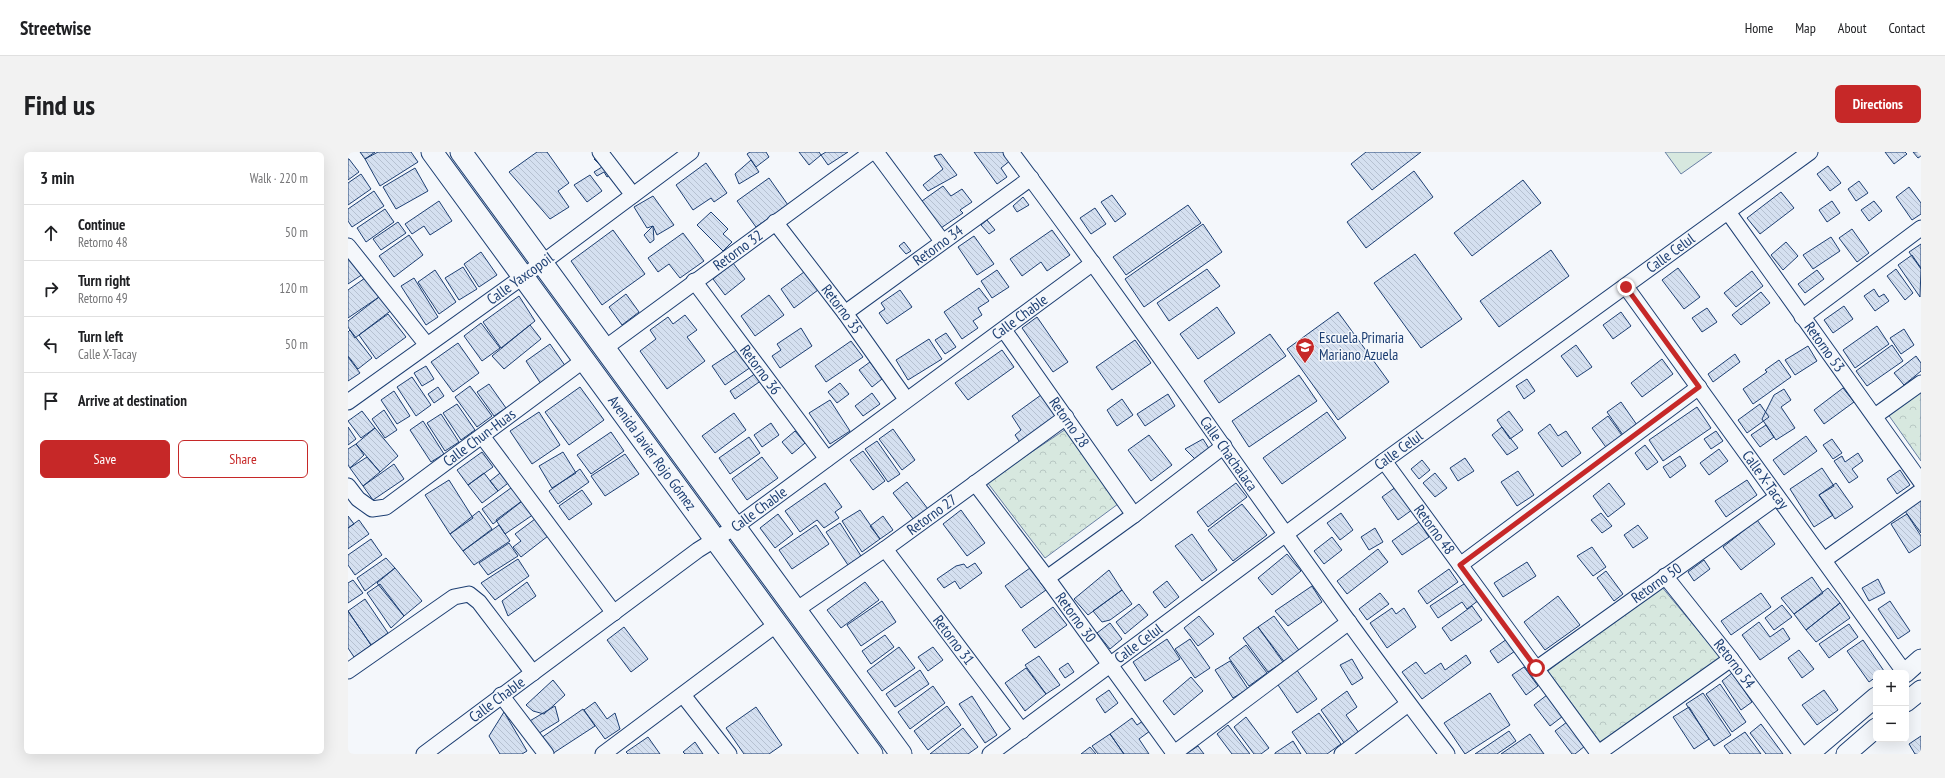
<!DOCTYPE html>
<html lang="en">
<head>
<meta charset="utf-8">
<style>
  :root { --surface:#fff; --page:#f2f2f2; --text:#202124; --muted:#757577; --line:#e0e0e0; --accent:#c62828 }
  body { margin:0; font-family:"PT Sans Narrow",sans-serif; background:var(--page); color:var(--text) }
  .controls { position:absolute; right:12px; bottom:12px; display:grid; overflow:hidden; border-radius:6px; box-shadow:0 4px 16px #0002 }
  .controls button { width:36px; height:36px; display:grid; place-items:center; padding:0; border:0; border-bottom:1px solid var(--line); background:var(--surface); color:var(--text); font:20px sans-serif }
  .stop { position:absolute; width:12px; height:12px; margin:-9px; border:3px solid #c62828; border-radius:50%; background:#fff }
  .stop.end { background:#c62828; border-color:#fff; box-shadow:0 1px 4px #0008 }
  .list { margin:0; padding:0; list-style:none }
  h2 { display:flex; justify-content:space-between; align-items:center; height:52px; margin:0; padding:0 16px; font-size:17px }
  h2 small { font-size:13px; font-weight:400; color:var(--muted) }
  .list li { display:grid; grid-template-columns:26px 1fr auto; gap:12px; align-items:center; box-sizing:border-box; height:56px; padding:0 16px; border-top:1px solid var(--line) }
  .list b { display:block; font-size:15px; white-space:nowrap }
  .list p { margin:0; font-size:13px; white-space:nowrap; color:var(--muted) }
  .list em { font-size:13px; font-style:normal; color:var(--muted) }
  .actions { display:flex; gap:8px; padding:12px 16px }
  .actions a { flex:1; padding:9px 0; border:1px solid var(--accent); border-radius:6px; text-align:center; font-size:14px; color:var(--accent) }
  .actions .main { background:var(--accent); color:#fff }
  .icon { flex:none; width:22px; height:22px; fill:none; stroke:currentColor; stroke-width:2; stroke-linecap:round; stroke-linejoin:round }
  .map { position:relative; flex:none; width:1573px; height:602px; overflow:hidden; border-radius:6px }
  header { display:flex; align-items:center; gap:24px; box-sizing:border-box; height:56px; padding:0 20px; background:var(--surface); border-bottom:1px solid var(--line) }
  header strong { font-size:19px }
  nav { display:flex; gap:22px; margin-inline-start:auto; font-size:14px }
  .intro { display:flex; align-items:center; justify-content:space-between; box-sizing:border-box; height:96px; padding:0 24px }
  h1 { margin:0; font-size:28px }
  .button { padding:10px 18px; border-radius:6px; background:var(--accent); color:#fff; font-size:14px; font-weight:700 }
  main { display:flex; gap:24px; padding:0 24px }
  aside { flex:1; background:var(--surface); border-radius:6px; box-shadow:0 4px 16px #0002 }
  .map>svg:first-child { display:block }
</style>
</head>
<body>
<header>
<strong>Streetwise</strong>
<nav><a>Home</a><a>Map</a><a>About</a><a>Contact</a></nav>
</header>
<div class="intro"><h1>Find us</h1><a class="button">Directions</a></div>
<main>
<aside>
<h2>3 min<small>Walk · 220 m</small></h2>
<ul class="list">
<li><svg class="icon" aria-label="ahead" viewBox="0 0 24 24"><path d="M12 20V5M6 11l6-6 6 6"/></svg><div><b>Continue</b><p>Retorno 48</p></div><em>50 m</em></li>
<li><svg class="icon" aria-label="right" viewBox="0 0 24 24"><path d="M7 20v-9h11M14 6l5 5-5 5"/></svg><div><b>Turn right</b><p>Retorno 49</p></div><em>120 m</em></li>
<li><svg class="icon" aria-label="left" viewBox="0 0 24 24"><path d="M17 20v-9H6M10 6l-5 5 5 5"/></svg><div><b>Turn left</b><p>Calle X-Tacay</p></div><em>50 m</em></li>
<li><svg class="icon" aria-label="arrive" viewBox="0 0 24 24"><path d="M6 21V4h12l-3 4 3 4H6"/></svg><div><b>Arrive at destination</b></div></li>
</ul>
<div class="actions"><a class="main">Save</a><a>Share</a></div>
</aside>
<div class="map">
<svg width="1573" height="602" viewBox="0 0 1573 602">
  <defs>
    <pattern id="park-crowns" width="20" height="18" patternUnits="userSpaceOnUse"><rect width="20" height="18" fill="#d7e8df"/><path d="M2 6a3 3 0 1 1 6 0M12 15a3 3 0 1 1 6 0" fill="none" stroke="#b8c8c3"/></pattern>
    <pattern id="building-back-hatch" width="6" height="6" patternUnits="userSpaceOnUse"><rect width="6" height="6" fill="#d5e0f0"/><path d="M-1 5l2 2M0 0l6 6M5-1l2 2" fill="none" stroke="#b6c1d1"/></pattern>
  </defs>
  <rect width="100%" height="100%" fill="#f4f7fb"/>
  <path fill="#d7e8df" stroke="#687fa3" d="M1317,0H1364L1333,22Z"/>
  <path fill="url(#park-crowns)" stroke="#687fa3" d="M1573,232V309L1537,258Z
    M718,277L770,352L697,406L639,330Z
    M1313,434L1373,506L1253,591L1200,519Z"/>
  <path fill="url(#building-back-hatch)" stroke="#1d3f73" d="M12,0H27L17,7Z
    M30,0H63L70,10L32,34L17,7Z
    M189,0H199L221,31L210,39L221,55L202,67L161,20Z
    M402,0H418L421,5L408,15L399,2Z
    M451,0H471L473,3L461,13Z
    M478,0H500L480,13L473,3Z
    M626,0H657L663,8L653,16L659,25L649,32Z
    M1018,0H1073L1024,38L1003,12Z
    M1537,0H1557L1559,2L1546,12Z
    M1565,0H1573V4L1570,6Z
    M593,2L609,23L580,39L575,33L595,17L586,4Z
    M253,3L266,21L259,25L256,20L249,24L246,20L254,15L246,7Z
    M0,7H1L11,20L0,28Z
    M403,8L411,20L391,32L387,22Z
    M358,11L379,41L366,50L363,46L345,58L328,33Z
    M1480,14L1493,31L1482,39L1469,22Z
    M67,16L80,39L48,57L35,35Z
    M1066,19L1085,45L1018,96L999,70Z
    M13,22L23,37L0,53V31Z
    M242,23L254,39L239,50L226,33Z
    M421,26L440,53L408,75L389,49Z
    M1175,28L1193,51L1124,104L1106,81Z
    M1511,29L1520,41L1508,49L1500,37Z
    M595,34L603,44L614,37L624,50L612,58L615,61L593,76L574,49Z
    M1561,35L1573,51V62L1564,68L1548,45Z
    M26,39L36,54L4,75L0,69V57Z
    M1433,40L1446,56L1412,82L1399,66Z
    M764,43L778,62L767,70L753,50Z
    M305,44L326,73L309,83L305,74L299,76L286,55Z
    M675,45L681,53L669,60L665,54Z
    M91,49L104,69L82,83L76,74L64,82L57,72Z
    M1484,49L1492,61L1479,70L1471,58Z
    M1526,49L1534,59L1521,69L1513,58Z
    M840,53L853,71L778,123L765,105Z
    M747,56L758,72L743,82L732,66Z
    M37,57L46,70L18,90L9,76Z
    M363,60L380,77L375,82L384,90L375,99L349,73Z
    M639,68L647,78L641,82L633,73Z
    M50,70L58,81L33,98L25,87Z
    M855,72L874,100L796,155L777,127Z
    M305,74L306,88L302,91L296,83Z
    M1504,77L1521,101L1509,110L1491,86Z
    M265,78L297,122L254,153L223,109Z
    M704,78L722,103L699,119L693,110L674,124L662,107Z
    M335,81L356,109L332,126L321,112L310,120L300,106Z
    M61,83L75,103L46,125L31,104Z
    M626,84L646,112L629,123L610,95Z
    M1483,85L1492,99L1465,117L1455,103Z
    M556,90L563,99L558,102L551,94Z
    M1438,90L1450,104L1435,118L1423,103Z
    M1573,92V117L1561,100Z
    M1203,98L1221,124L1151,175L1132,149Z
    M133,100L149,123L131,135L116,112Z
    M0,101L15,122L0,132Z
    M1067,102L1114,167L1073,196L1026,131Z
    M1564,103L1573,116L1572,145L1550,113Z
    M385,111L397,127L377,143L365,127Z
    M115,115L129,137L111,148L97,126Z
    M1330,116L1352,145L1336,157L1314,128Z
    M859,117L872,134L821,169L809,151Z
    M1548,117L1565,141L1557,148L1539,124Z
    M87,118L108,150L91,162L70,130Z
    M649,118L661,135L644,146L633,129Z
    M1469,118L1476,127L1457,141L1450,132Z
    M1404,119L1415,134L1388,155L1376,141Z
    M456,120L470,138L446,156L433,137Z
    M17,126L31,145L0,166V138Z
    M66,126L90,165L78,173L53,134Z
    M631,136L641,149L630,156L634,163L625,169L630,176L614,187L596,160Z
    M1526,137L1531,145L1536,142L1541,149L1527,159L1516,144Z
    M552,138L564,155L539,172L531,161L537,157L533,151Z
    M1413,140L1422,151L1393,173L1384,163Z
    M278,142L291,160L274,173L261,155Z
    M421,143L436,163L407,184L393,164Z
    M171,144L187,169L153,196L135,170Z
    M31,145L45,157L7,186L0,175V169Z
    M1496,154L1505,167L1485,181L1476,168Z
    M869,155L887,181L850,207L832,182Z
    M1359,156L1369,170L1354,180L1344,166Z
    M990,160L1041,230L990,268L939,197Z
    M1273,160L1283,174L1265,187L1255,173Z
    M40,162L58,185L28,207L11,183Z
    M337,163L349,178L339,185L357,209L319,237L292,199L308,187L302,178L320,165L325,172Z
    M689,165L720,210L705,220L674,176Z
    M133,171L152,196L134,209L116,184Z
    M182,173L193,187L156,217L144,204Z
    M1529,174L1541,192L1507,216L1495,198Z
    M453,176L464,194L432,216L424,204L433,198L429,192Z
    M1556,177L1566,193L1553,202L1542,186Z
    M2,178L24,206L10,217L0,204V180Z
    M598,181L608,195L597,202L587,188Z
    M922,182L938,204L871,251L856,229Z
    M581,187L594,207L560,228L548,208Z
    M787,188L803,211L764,238L748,215Z
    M503,189L515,205L478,230L467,214Z
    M110,191L131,221L105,240L83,210Z
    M202,192L218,215L193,232L178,209Z
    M1228,193L1244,215L1229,225L1213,204Z
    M1544,193L1555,209L1519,234L1508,219Z
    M1460,194L1469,209L1447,223L1437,208Z
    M390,197L403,215L377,233L364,214Z
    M654,198L666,215L620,248L607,231Z
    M1387,202L1392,210L1365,230L1360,222Z
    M1568,204L1573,211V219L1556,233L1546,221Z
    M0,205L12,221L0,229Z
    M1314,207L1325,222L1294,245L1283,231Z
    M1431,208L1443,225L1405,252L1395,237L1419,220L1417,218Z
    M522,210L534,227L524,235L511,218Z
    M78,214L86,227L74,234L66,221Z
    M408,221L414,228L387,247L382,239Z
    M951,223L969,249L901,295L884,269Z
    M64,225L83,253L68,264L49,235Z
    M1179,227L1187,239L1176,247L1168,234Z
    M492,231L501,242L489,251L480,240Z
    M141,232L158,256L146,264L129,240Z
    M122,234L144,264L129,275L107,245Z
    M90,235L96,244L86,251L80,242Z
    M232,235L256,268L221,293L197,260Z
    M1495,236L1506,250L1476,272L1466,258Z
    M1436,237L1443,248L1433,255L1447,276L1428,288L1414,267L1426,243Z
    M46,239L62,264L49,272L33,248Z
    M524,241L532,252L515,264L507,254Z
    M820,242L827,254L797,274L789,262Z
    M693,243L709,265L673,292L667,283L673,278L664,264Z
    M774,247L785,263L769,274L759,258Z
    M482,248L502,279L482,292L461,261Z
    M1273,250L1289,273L1275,283L1259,260Z
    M109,252L127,278L113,288L95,261Z
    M1412,252L1421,265L1399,281L1390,268Z
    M1349,255L1363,276L1315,309L1301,288Z
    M36,258L49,278L37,286L24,267Z
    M14,259L27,276L13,286L0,269Z
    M1161,259L1175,278L1162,287L1149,268Z
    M191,260L212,293L184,312L162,279Z
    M979,260L998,286L934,332L915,306Z
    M386,261L398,278L367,301L354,284Z
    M93,262L111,290L97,299L79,271Z
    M1260,264L1276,286L1260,298L1244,276Z
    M75,269L96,302L83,310L62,278Z
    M423,271L431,283L414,295L406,283Z
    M1202,272L1210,284L1218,279L1233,301L1214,315L1190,281Z
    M1418,273L1426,285L1412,295L1403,283Z
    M0,275L8,287L0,293Z
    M1154,275L1170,296L1159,303L1144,283Z
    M27,276L50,304L32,320L8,292Z
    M545,277L567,308L554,318L531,287Z
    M447,279L457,291L444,302L434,290Z
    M1368,279L1375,289L1363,297L1356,287Z
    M263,280L276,299L243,322L229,303Z
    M801,283L824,313L803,329L780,298Z
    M1458,284L1469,299L1436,323L1425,308Z
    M401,285L412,301L382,322L371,306Z
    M855,287L862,298L847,307L837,297Z
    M1484,287L1494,301L1485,307L1475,293Z
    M529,289L552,322L540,330L517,297Z
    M8,292L16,303L2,316L0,313V297Z
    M1297,293L1310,310L1299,318L1287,301Z
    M1371,297L1380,309L1361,323L1352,311Z
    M515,299L537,329L525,338L502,308Z
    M134,300L145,315L120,333L109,318Z
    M215,300L228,321L204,336L191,314Z
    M1510,301L1515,309L1504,317L1510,325L1501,331L1486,309L1494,304L1497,310Z
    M277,302L291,322L257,344L243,324Z
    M1332,304L1338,314L1322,326L1315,315Z
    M19,305L32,320L15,334L2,316Z
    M414,305L430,326L399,348L384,327Z
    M1117,306L1126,319L1110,329L1102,316Z
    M1074,308L1082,318L1071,327L1063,317Z
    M46,312L56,327L25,348L15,334Z
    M1474,316L1486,334L1471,343L1485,363L1466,375L1442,337Z
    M232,317L241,330L210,352L201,339Z
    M156,318L164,328L150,339L142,329Z
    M1552,318L1562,333L1549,342L1539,327Z
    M1170,319L1186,343L1169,354L1153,330Z
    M136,321L150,339L134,351L120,333Z
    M1087,321L1099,336L1087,345L1075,331Z
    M101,328L125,366L102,382L77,343Z
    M1399,328L1409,343L1378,365L1367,349Z
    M559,330L580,357L566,368L545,341Z
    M477,331L494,355L487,360L491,366L476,376L469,368L452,380L437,359Z
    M888,331L899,345L860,375L849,360Z
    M1261,331L1277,352L1260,365L1245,344Z
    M1488,331L1505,355L1487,367L1471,343Z
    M1052,332L1068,355L1050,368L1034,345Z
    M167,333L178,346L145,372L134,357Z
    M234,338L244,352L221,368L211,354Z
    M178,346L186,362L157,382L148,368Z
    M1573,348V381L1554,355Z
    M894,352L919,383L885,409L860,378Z
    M512,358L532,387L514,400L494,369Z
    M613,358L637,391L619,404L595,372Z
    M131,359L144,377L115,399L102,382Z
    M993,361L1005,378L992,388L979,371Z
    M1253,361L1264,374L1254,381L1243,368Z
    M430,362L445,382L427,396L412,376Z
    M1559,362L1573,384V393L1561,401L1543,372Z
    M0,364L6,372L0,376Z
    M535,364L545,378L532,387L522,374Z
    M187,367L200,384L173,405L165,395L173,389L167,382Z
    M11,368L21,382L0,397V376Z
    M1409,368L1427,392L1393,418L1375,395Z
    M1071,370L1081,385L1054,403L1044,389Z
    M492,371L513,404L500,413L478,380Z
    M151,373L162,389L126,413L115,399Z
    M468,373L481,392L444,417L431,398Z
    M1290,373L1300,386L1285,396L1276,383Z
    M1027,376L1035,390L1021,398L1013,385Z
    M844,382L869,418L854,429L827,394Z
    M984,385L994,398L976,412L966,399Z
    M23,387L34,403L7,423L0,413V403Z
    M161,391L170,404L140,423L131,411Z
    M1244,395L1258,415L1245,424L1229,404Z
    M1030,397L1040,410L999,442L989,429Z
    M939,402L953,419L924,443L910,426Z
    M38,406L47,416L17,439L9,426Z
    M170,407L181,424L147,448L133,431Z
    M1356,408L1362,417L1346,429L1340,420Z
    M1179,410L1188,424L1155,445L1146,431Z
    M627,411L634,421L612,437L607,429L596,436L589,427L608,414L616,412L619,416Z
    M47,416L74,449L56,464L29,431Z
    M682,416L698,438L673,456L657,434Z
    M1101,417L1110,430L1079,452L1070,439Z
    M761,418L774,438L740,463L726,447Z
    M1258,419L1275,442L1266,449L1249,426Z
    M1464,425L1475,441L1446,462L1433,446Z
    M1530,427L1537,441L1521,449L1514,436Z
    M5,428L15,441L0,451V431Z
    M819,429L831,445L817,456L805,440Z
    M179,430L188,444L160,464L154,449Z
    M517,430L531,448L493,476L479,458Z
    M1119,430L1131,448L1119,457L1114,450L1090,466L1082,454Z
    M32,432L56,464L43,476L19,441Z
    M964,434L974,450L940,474L927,459Z
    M1480,436L1492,451L1458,478L1446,462Z
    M774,438L784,452L762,468L754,470L745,459Z
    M1032,441L1041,452L1019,468L1011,457Z
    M1413,441L1423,455L1383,483L1373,469Z
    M1210,444L1232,473L1197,498L1176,470Z
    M17,447L40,481L23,493L0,459Z
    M534,449L548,470L513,494L499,473Z
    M1542,449L1562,479L1550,487L1530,457Z
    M1492,451L1502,466L1468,490L1458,478Z
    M791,452L800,463L777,482L768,470Z
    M1434,453L1444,465L1426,478L1417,466Z
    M1124,454L1134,468L1103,489L1094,476Z
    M705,455L719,473L687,496L674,478Z
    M1044,456L1048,462L1056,456L1068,475L1039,496L1022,471Z
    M0,459L23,493L6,505L0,496Z
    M851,464L866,482L850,494L836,476Z
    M926,464L953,501L938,512L910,475Z
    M1411,470L1422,485L1435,476L1442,487L1412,508L1394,483Z
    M762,471L774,487L762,497L749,481Z
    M1501,472L1510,485L1481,506L1471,492Z
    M276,475L300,507L283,520L259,488Z
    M910,475L935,510L920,520L895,486Z
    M537,483L546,495L523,512L514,499Z
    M819,487L832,507L797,529L785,510Z
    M842,487L862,516L847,526L827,497Z
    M1159,487L1167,499L1150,511L1142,499Z
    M1515,488L1536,519L1528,521V525L1521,530L1499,499Z
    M898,493L919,521L901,534L881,506Z
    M551,495L567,516L534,539L519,519Z
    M585,495L595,508L580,519L570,505Z
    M1451,498L1466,517L1454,526L1440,506Z
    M1118,503L1123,511L1074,547L1054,520L1068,510L1077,522L1093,511L1097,518Z
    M691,504L712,533L698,542L677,513Z
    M1004,507L1015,526L1004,533L992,513Z
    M882,509L900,537L885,546L867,518Z
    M720,511L726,520L717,526L711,517Z
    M946,514L969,547L949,561L926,527Z
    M1176,515L1190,534L1178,543L1164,523Z
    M678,516L698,542L677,559L657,531Z
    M572,518L581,532L547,555L538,542Z
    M1384,521L1404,550L1393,558L1374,529Z
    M843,525L855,539L826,563L815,549Z
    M205,528L217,543L196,562L185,559L178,553Z
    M1372,532L1398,570L1384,580L1358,542Z
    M585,534L597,551L562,577L550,560Z
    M761,538L770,551L757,561L748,547Z
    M1476,538L1490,558L1469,573L1454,553Z
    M999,539L1009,555L998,563L1011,581L997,592L973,558Z
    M1142,541L1162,573L1117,602L1096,571Z
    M1355,541L1383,583L1366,594L1338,552Z
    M1199,543L1215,564L1202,574L1186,553Z
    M624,544L649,583L637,591L611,552Z
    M247,550L259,567L267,561L272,577L257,587L236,558Z
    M207,554L211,569L188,583L180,570Z
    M599,554L613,573L580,598L566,579Z
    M408,555L434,593L421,602H396L378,576Z
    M1341,555L1361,587L1346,597L1325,565Z
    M235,557L247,574L204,602L193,586Z
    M156,560L179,599L174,602H152L141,584Z
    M971,561L993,592L979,602H959L944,580Z
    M898,565L921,596L913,602H906L886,575Z
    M784,566L789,573L795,569L802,579L791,587L801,602H776L762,582Z
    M1219,570L1237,594L1227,602H1224L1207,579Z
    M1413,572L1435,602H1418L1402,581Z
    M880,573L902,602H884L869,582Z
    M615,576L630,595L620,602H582Z
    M1161,579L1168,589L1149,602H1127Z
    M1397,580L1413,602H1382L1376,594Z
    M762,582L776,602H750L744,594Z
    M1182,582L1196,602H1153Z
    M1573,584V602H1567L1561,592Z
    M300,585L312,602H280L278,600Z
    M945,589L953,602H927V601Z
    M347,590L355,602H337L335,600Z
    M850,594L856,602H838Z
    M742,595L748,602H733Z"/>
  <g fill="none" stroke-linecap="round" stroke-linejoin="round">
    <g stroke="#1d3f73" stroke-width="17">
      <g id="minor">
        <path d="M252,0L285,43"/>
        <path d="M528,0L594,89"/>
        <path id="s1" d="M663,0C812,198 948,405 1099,602"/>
        <path id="s2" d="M1380,60L1573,330"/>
        <path id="s3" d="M427,70L497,161L558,247"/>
        <path d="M0,94L79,193"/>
        <path id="s4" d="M346,129L479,307"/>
        <path id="s5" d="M1278,135L1557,521"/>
        <path id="s6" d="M497,161L683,26"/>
        <path d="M1454,165L1573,76"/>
        <path id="s7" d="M656,178L786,363"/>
        <path id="s8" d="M257,196L524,0"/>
        <path id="s9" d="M0,250L194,111L343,0"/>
        <path d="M1527,264L1573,231"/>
        <path d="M134,284L266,461"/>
        <path id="s10" d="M1036,309L1250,601"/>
        <path id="s11" d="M627,331L699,426L826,601"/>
        <path id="s12" d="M0,334L10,347L24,357L38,355L236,208"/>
        <path id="s13" d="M537,397L674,579"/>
        <path d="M1476,408L1573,339"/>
        <path d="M1112,413L1351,235"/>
        <path id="s14" d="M1317,424L1383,507L1453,602"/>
        <path d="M699,426L786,363L876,294"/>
        <path id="s15" d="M448,458L537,397L718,265"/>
        <path id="s16" d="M1188,517L1429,345"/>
        <path d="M0,519L106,445L121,442L131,450L185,521"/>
        <path d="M153,543L198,602"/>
        <path d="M335,543L381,602"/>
        <path id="s17" d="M76,602L350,398L387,375L745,111"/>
        <path d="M255,602L429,472"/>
        <path id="s18" d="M642,602L1036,309L1462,0"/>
        <path d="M825,602L1001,470"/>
        <path d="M994,602L1060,552"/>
        <path d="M1249,602L1383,507"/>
      </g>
    </g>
    <g stroke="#1d3f73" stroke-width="21">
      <path id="tertiary" d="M1557,521L1573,507
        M1558,550L1573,538
        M1461,602L1528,545
        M1498,602L1528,576"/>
    </g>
    <g stroke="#1d3f73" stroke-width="23">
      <g id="secondary">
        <path id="s19" d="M84,0L524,602"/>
        <path d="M113,0L553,602"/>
      </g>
    </g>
    <use href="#minor" stroke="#f4f7fb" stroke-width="15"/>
    <use href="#tertiary" stroke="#f4f7fb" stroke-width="19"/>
    <use href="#secondary" stroke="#f4f7fb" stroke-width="21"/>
  </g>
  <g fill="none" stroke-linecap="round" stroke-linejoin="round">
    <path stroke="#c62828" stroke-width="5" d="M1188,516L1112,413L1351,235L1278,135"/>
  </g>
  <defs>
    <g id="school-pin" transform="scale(1)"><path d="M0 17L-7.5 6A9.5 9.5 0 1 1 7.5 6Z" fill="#c62828" stroke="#f4f7fb"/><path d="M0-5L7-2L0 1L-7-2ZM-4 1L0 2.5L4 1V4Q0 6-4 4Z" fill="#fff"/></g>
  </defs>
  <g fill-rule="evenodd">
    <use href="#school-pin" x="957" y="195"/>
  </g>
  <g text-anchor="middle" stroke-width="3" stroke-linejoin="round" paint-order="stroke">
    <g font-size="15" fill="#1d3f73" stroke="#f4f7fb">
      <text dy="5" stroke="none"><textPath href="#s6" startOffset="115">Retorno 34</textPath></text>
      <text dy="5" stroke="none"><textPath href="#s8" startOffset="165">Retorno 32</textPath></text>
      <text dy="5" stroke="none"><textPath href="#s18" startOffset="845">Calle Celul</textPath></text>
      <text dy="5" stroke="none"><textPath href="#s9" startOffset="212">Calle Yaxcopoil</textPath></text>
      <text dy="5" stroke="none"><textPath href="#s3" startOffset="110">Retorno 35</textPath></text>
      <text dy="5" stroke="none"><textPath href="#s17" startOffset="739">Calle Chable</textPath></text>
      <text dy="5" stroke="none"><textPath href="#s2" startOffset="166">Retorno 53</textPath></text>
      <text dy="5" stroke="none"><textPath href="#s4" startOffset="111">Retorno 36</textPath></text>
      <text dy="5" stroke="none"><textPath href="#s7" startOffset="113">Retorno 28</textPath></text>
      <text dy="5" stroke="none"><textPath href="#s12" startOffset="164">Calle Chun-Huas</textPath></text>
      <text dy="5" stroke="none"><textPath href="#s18" startOffset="509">Calle Celul</textPath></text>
      <text dy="5" stroke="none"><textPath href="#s19" startOffset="373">Avenida Javier Rojo Gómez</textPath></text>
      <text dy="5" stroke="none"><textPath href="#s1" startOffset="372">Calle Chachalaca</textPath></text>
      <text dy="5" stroke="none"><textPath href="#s5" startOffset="238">Calle X-Tacay</textPath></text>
      <text dy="5" stroke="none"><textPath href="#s17" startOffset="415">Calle Chable</textPath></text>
      <text dy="5" stroke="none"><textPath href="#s15" startOffset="166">Retorno 27</textPath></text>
      <text dy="5" stroke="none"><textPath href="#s10" startOffset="85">Retorno 48</textPath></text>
      <text dy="5" stroke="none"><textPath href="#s16" startOffset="148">Retorno 50</textPath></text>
      <text dy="5" stroke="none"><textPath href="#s11" startOffset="168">Retorno 30</textPath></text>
      <text dy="5" stroke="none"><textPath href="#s13" startOffset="114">Retorno 31</textPath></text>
      <text dy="5" stroke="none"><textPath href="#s18" startOffset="185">Calle Celul</textPath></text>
      <text dy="5" stroke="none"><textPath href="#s14" startOffset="112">Retorno 54</textPath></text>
      <text dy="5" stroke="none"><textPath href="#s17" startOffset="91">Calle Chable</textPath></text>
    </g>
    <g font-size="15" fill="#1d3f73" stroke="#f4f7fb" text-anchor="start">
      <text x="971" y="191">Escuela Primaria<tspan x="971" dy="17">Mariano Azuela</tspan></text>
    </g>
  </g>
</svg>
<div class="controls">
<button>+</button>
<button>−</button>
</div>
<div class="stop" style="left:1188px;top:516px"></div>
<div class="stop end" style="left:1278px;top:135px"></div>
</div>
</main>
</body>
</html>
